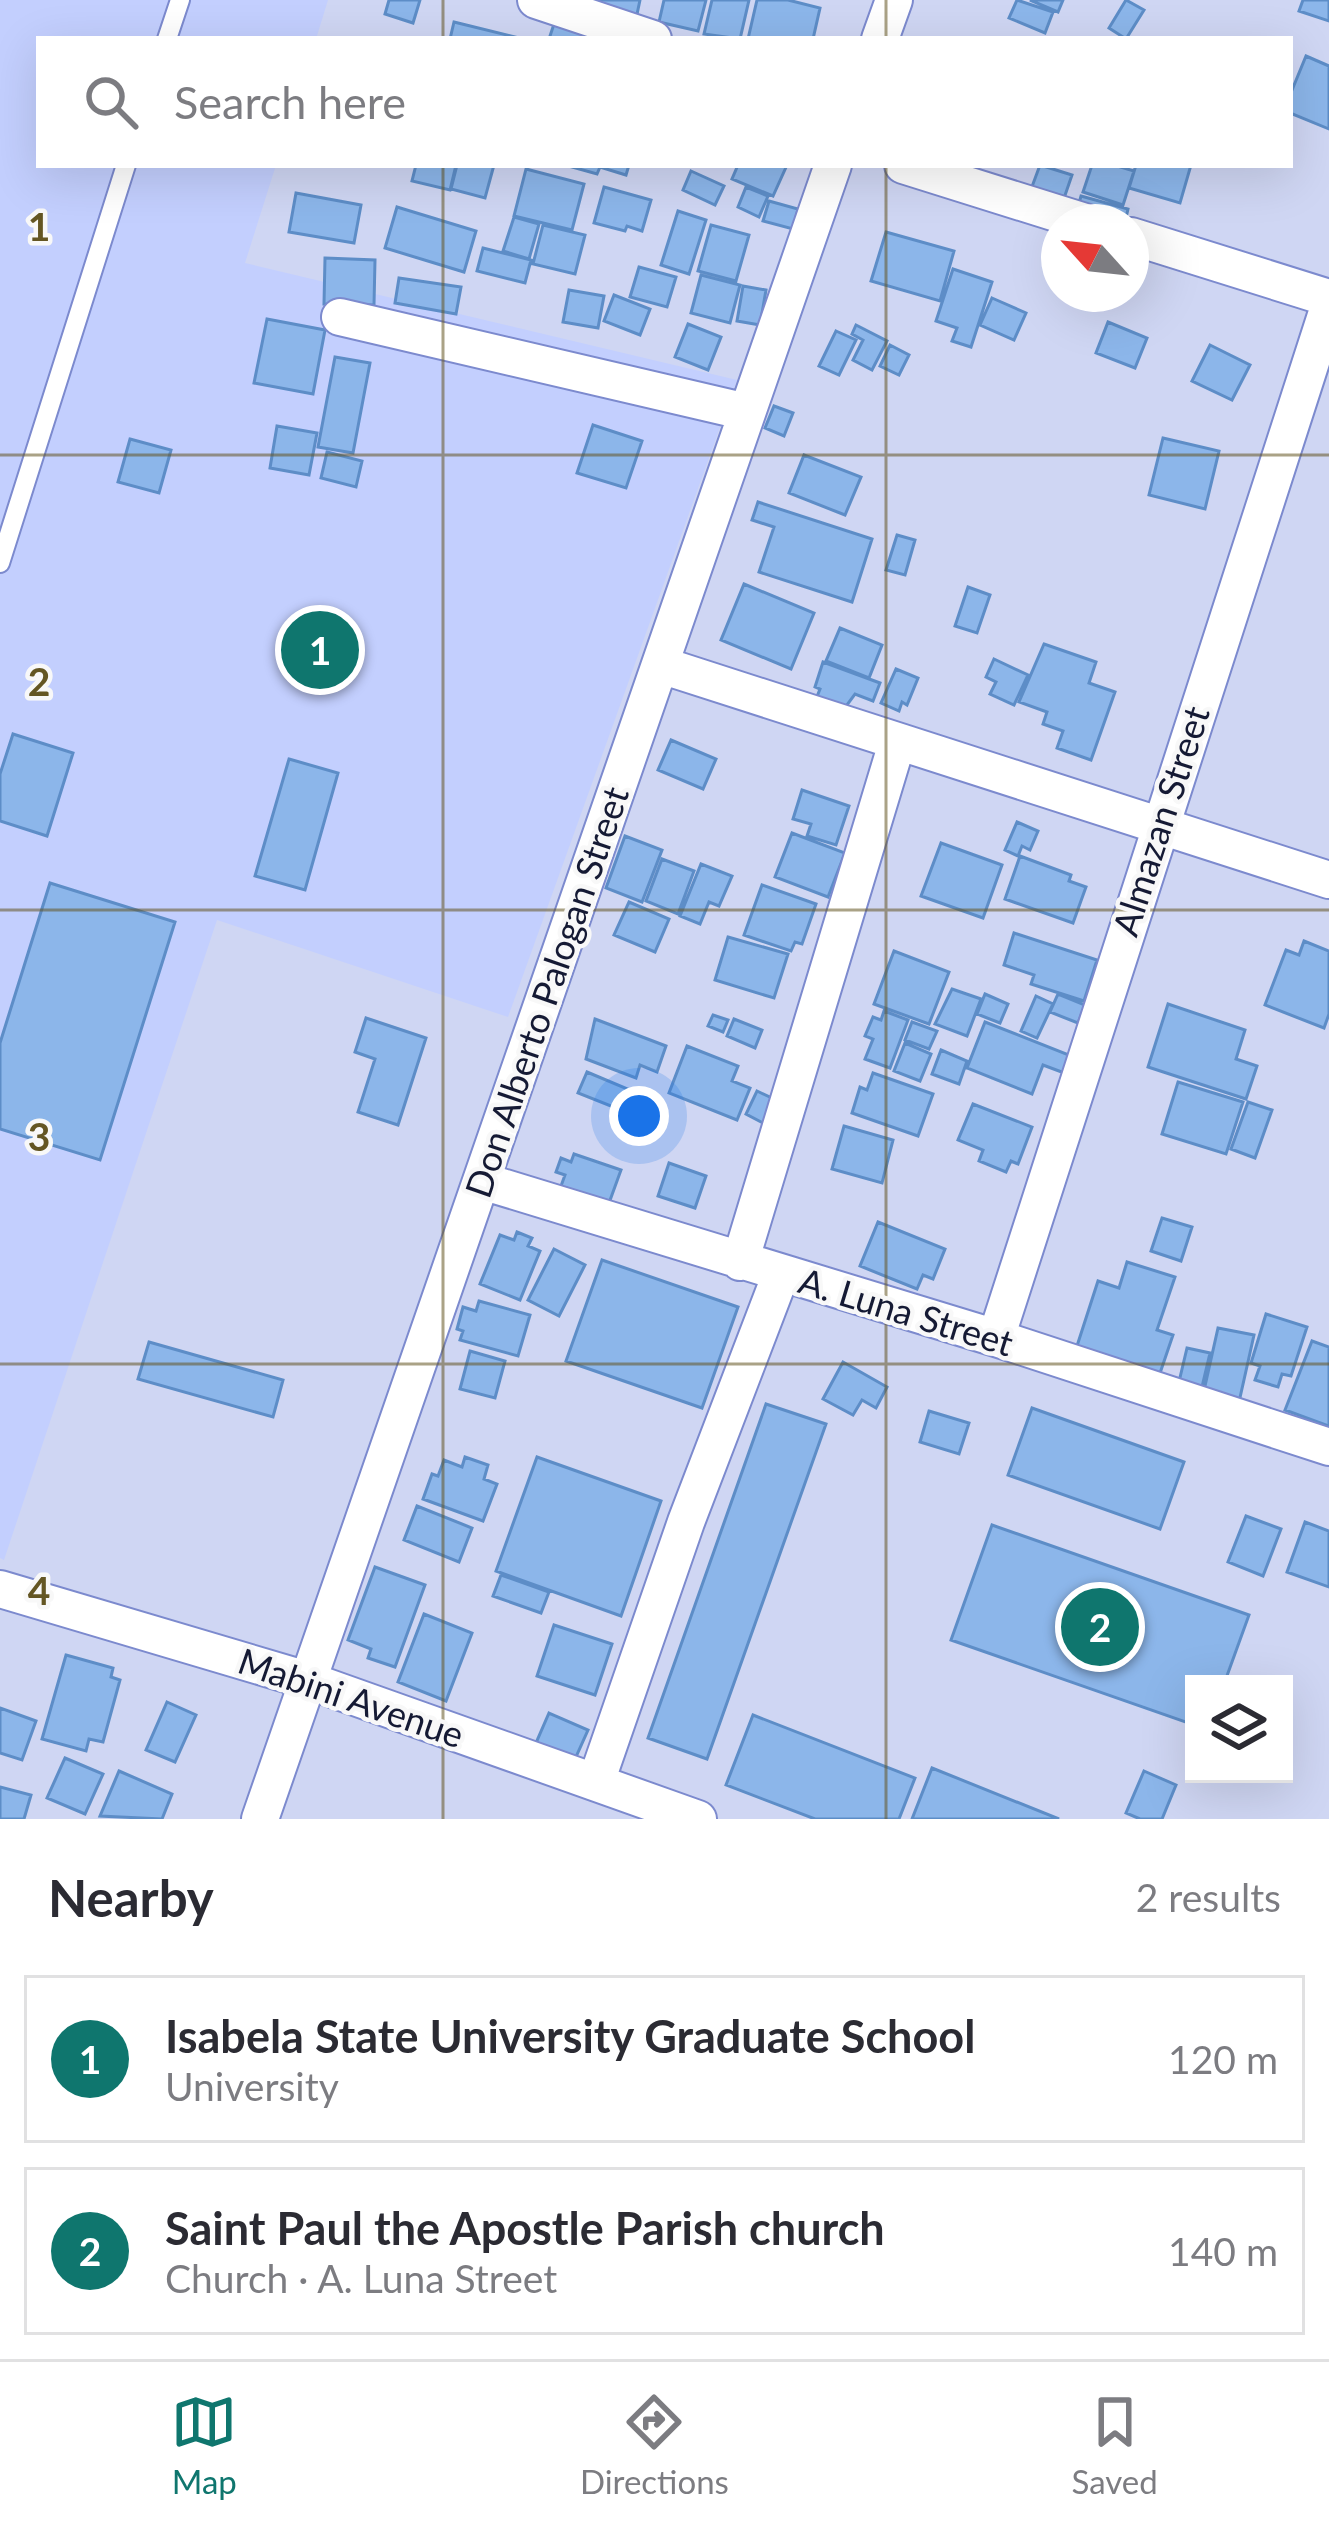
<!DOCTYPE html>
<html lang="en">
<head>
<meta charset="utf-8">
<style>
  :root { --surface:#fff; --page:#f7f7f7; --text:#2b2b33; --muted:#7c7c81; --line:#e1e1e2; --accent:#0f766e }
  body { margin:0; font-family:Lato,sans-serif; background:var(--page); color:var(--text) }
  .controls { position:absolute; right:36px; bottom:36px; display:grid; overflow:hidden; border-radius:0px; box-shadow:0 12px 48px #0002 }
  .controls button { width:108px; height:108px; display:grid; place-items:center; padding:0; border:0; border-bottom:3px solid var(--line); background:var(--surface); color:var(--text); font:60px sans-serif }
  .compass { position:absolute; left:1041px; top:204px; width:108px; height:108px; border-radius:50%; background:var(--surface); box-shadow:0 12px 48px #0002; rotate:297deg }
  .you { position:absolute; left:639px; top:1116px; width:42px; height:42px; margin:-30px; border:9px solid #fff; border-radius:50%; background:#1a73e8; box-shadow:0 0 0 18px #1a73e833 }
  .badge { display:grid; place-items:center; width:78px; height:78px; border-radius:50%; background:var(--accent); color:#fff; font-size:39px; font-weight:700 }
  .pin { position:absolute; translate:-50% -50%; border:6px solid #fff; box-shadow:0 3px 12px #0006 }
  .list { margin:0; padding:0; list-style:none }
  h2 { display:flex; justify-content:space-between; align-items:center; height:156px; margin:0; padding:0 48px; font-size:51px }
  h2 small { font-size:39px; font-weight:400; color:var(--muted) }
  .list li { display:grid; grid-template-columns:78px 1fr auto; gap:36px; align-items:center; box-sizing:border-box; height:168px; margin:0 24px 24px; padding:0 24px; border:3px solid var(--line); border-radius:0px }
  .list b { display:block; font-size:45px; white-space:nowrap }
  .list p { margin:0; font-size:39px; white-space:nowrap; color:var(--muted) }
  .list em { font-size:39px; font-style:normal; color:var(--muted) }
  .icon { flex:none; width:66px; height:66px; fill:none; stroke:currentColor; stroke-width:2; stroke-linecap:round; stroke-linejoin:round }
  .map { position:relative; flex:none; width:1329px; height:1819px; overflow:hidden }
  .search { position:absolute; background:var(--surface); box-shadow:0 12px 48px #0002; left:36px; right:36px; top:36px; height:132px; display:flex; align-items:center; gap:30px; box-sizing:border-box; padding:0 42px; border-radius:0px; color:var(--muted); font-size:45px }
  .sheet { height:540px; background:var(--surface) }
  nav { display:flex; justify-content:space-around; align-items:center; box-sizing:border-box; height:168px; border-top:3px solid var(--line); background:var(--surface); font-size:33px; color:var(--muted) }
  nav a { display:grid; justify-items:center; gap:6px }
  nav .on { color:var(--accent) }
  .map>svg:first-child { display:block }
</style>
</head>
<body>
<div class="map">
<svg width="1329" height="1819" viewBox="0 0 1329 1819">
  <rect width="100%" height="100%" fill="#cfd6f3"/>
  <path fill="#c3cffe" d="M0,0H328L316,39H39V165H276L245,263L737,380L508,1017L217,920L4,1560L0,1558Z"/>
  <path fill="#8cb6ea" stroke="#5d8dc7" stroke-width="3" d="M389,0H420L413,23L385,14Z
    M600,0H640L636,19L598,13Z
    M664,0H706L698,31L659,22Z
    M712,0H749L740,39L704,34Z
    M757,0H788L820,8L813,39H748Z
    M1017,0L1053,12L1045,33L1009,18Z
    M1030,0H1063L1058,12Z
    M1126,0L1144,10L1126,39L1109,28Z
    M1303,0H1329V21L1299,11Z
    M557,15L589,24L585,39H549Z
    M454,22L523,39H450Z
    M1306,56L1329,66V129L1290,113V95Z
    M416,165H456L450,190L412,181Z
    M457,165H494L485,198L451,189Z
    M565,165H629L626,175L600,167L597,174Z
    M738,165H787L773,196L732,179Z
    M1040,165L1072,175L1062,204L1030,192Z
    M1092,165H1114L1134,171L1123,205L1083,192Z
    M1136,165H1191L1180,203L1129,188Z
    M526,169L584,184L572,230L514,216Z
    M691,171L724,186L715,205L683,190Z
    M604,187L651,200L642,231L627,226L625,231L594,223Z
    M746,187L768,196L759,217L738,207Z
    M296,193L361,205L354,243L289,232Z
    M1081,196L1128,209L1125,222L1077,210Z
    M769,201L798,209L793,229L763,221Z
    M397,207L476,231L464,272L385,248Z
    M678,211L706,220L689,274L661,265Z
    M514,217L539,224L529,259L503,251Z
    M543,225L585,235L575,274L533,264Z
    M711,225L749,235L736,281L698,271Z
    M886,232L954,251L940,301L871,281Z
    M483,248L531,260L525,283L477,271Z
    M325,258L375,260L374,305L324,304Z
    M639,267L676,277L667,307L630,297Z
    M953,269L992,282L971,347L952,341L957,328L936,321Z
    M701,275L740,285L730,323L691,313Z
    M399,278L461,287L456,314L395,303Z
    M743,286L766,290L760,325L737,321Z
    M569,290L604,296L598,328L563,322Z
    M614,295L650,309L640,335L604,321Z
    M992,298L1026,313L1014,340L980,325Z
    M267,319L325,330L313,394L254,383Z
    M1108,322L1147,338L1135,368L1096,353Z
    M688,324L721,337L708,370L675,357Z
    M856,325L887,341L872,370L853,360L863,340L852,334Z
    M836,331L856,340L839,375L819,366Z
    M890,345L909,355L899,375L880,366Z
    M1210,345L1250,365L1232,400L1192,381Z
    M335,357L370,363L353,453L318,447Z
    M774,406L793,413L784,436L765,428Z
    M593,425L642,441L626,488L577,473Z
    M277,426L317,433L309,475L270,468Z
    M1163,438L1219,451L1205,509L1149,495Z
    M130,439L171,450L159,493L118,482Z
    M327,452L362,461L356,487L321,478Z
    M804,455L861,477L845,515L789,493Z
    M758,502L872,539L852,602L759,572L774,527L752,520Z
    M897,535L915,540L905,575L886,570Z
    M744,584L814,613L791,669L721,640Z
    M968,587L990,595L977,633L955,626Z
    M840,628L882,645L869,678L826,661Z
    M1044,644L1096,662L1089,683L1115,692L1091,760L1057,748L1063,731L1043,724L1047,712L1019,702Z
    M994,659L1028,675L1014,705L990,694L996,682L986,677Z
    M823,662L880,683L873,701L855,694L844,709L816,699L820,689L815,687Z
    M896,669L918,678L907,705L902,702L899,711L881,703Z
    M13,734L73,753L47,836L0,821V774Z
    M671,740L716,759L703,789L658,770Z
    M289,759L338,773L305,890L255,876Z
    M802,790L849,806L836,845L807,836L811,824L793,819Z
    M1017,822L1038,831L1030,850L1022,846L1018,856L1005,850Z
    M792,833L845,853L828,897L775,877Z
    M625,836L662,850L642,902L606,888Z
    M941,843L1002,865L983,918L921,896Z
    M1020,856L1071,875L1069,881L1086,887L1073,923L1005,899Z
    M662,859L694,871L678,914L646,901Z
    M701,864L732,876L719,906L709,902L700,924L680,916Z
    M50,883L175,922L100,1160L0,1129V1043Z
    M762,885L816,904L802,944L795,942L791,951L744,935Z
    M629,902L669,919L655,952L614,935Z
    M1014,933L1097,960L1084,1001L1031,984L1034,975L1004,965Z
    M728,937L788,954L774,998L715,980Z
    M1304,941L1329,951V1014L1324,1028L1265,1005L1286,950L1299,955Z
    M894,951L949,972L929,1024L874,1004Z
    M952,989L981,999L967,1036L935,1024Z
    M985,994L1008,1004L1000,1023L977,1014Z
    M1058,994L1085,1005L1078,1023L1050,1012Z
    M1036,996L1053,1004L1037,1038L1021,1031Z
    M1168,1004L1245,1030L1236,1059L1257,1066L1246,1099L1148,1067Z
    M884,1011L908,1020L890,1068L865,1059L873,1039L865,1036L873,1017L881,1020Z
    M713,1015L728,1020L723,1032L708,1026Z
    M366,1018L426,1038L398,1125L358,1112L375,1059L355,1052Z
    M595,1019L666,1046L657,1072L640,1065L636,1078L586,1059Z
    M734,1019L762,1030L755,1048L727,1036Z
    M912,1022L937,1031L929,1049L905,1040Z
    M985,1022L1074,1057L1067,1074L1043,1065L1032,1094L967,1068Z
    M905,1043L931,1054L920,1081L894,1071Z
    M687,1046L738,1066L732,1081L750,1088L737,1120L669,1093Z
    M941,1050L967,1061L959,1084L932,1074Z
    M587,1072L630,1090L621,1110L578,1093Z
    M873,1073L933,1094L918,1136L852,1113L860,1087L867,1090Z
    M1178,1082L1243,1102L1226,1154L1162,1134Z
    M757,1091L774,1099L763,1123L746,1114Z
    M1248,1102L1272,1110L1255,1158L1231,1149Z
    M973,1104L1032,1127L1018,1164L1011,1161L1006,1172L979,1161L983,1150L958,1140Z
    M844,1126L893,1140L882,1183L832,1169Z
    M574,1154L621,1170L609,1203L561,1186L565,1175L556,1172L561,1158L571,1162Z
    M669,1163L706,1176L695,1208L658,1196Z
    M1162,1218L1192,1227L1181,1261L1151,1251Z
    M878,1222L945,1249L933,1279L923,1275L917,1289L860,1266Z
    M517,1232L532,1238L528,1246L540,1251L520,1300L480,1284L500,1235L514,1240Z
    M554,1249L585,1265L559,1316L528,1300Z
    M602,1260L738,1307L702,1408L566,1361Z
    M1127,1262L1175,1277L1157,1330L1173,1335L1159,1376L1076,1349L1098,1281L1119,1288Z
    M479,1301L530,1315L518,1356L460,1340L463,1331L457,1329L463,1307L476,1311Z
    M1266,1314L1307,1327L1291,1376L1282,1374L1278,1387L1255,1380L1260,1366L1251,1363Z
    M1218,1328L1254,1335L1239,1402L1203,1395Z
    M1312,1341L1329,1347V1426L1285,1410Z
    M149,1342L283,1380L273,1417L138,1379Z
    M1187,1348L1210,1353L1201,1391L1178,1386Z
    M470,1351L505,1361L495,1398L460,1389Z
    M843,1362L887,1387L876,1408L862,1400L853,1415L823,1399Z
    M766,1404L826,1424L707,1759L648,1738Z
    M1032,1408L1184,1462L1160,1529L1008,1475Z
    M929,1411L969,1423L959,1454L920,1442Z
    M465,1457L488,1465L484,1479L497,1484L483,1521L423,1499L432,1474L438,1476L444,1460L462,1467Z
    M537,1457L661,1501L621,1616L496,1571Z
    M417,1506L472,1528L459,1562L404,1540Z
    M1246,1516L1281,1529L1263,1576L1228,1562Z
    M1305,1522L1329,1531V1587L1287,1572Z
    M992,1525L1249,1615L1224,1684H1194V1725L951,1640Z
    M375,1567L425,1585L395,1667L368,1658L371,1649L348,1640Z
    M501,1575L549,1592L541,1613L493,1596Z
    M424,1614L472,1633L446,1701L398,1682Z
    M554,1625L612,1644L595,1695L537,1676Z
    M66,1655L113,1668L111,1677L120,1680L103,1742L89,1739L86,1751L42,1739Z
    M167,1702L196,1715L175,1762L146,1750Z
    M0,1708L36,1721L22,1760L0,1753Z
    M549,1713L588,1730L575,1759L536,1743Z
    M753,1715L915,1778L899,1819H815L726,1785Z
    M65,1758L103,1774L85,1814L47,1798Z
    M932,1768L1059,1819H912Z
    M119,1771L172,1794L162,1819L100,1816Z
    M1144,1771L1176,1785L1162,1819H1140L1126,1813Z
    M0,1787L31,1795L24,1819H0Z"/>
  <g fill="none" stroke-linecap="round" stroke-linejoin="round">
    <g stroke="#7c8ace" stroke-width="22">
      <path id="service" d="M167,39L180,0
        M0,563L126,165"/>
    </g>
    <g stroke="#7c8ace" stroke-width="40">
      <path id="minor" d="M536,0L653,39
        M880,39L894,0
        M903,165L1085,222
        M1131,236L1329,298
        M340,317L747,412
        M661,665L1329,880
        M482,1181L996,1338L1329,1447
        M740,1262L897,743
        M996,1338L1329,306
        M0,1589L307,1680L698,1819
        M596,1782L686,1522L781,1274
        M260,1819L833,165"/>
    </g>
    <use href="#service" stroke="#fff" stroke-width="18"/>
    <use href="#minor" stroke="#fff" stroke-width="36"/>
  </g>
  <path fill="none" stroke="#645623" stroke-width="3" stroke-opacity="0.55" d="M443,0V39M886,0V39M443,165V1819M886,165V1819M0,455H1329M0,910H1329M0,1364H1329"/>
  <g text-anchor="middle" stroke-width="9" stroke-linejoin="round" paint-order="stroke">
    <g font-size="36" fill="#151a34" stroke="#f8f8f8">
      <text transform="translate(1161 821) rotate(-72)" y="13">Almazan Street</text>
      <text transform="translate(547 992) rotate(-71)" y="13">Don Alberto Palogan Street</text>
      <text transform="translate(906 1312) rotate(17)" y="13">A. Luna Street</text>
      <text transform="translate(351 1698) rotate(19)" y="13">Mabini Avenue</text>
    </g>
  </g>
  <g font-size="39" text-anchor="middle" font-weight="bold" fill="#645623" stroke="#f8f8f8" stroke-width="9" stroke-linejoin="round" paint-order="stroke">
    <text x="39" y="241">1</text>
    <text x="39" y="696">2</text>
    <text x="39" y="1151">3</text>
    <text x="39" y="1605">4</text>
  </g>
</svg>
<div class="controls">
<button><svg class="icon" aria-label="layers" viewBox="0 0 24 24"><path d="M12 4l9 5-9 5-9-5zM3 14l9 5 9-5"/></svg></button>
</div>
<svg class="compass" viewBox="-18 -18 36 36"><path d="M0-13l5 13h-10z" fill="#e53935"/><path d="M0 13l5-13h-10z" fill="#7c7c81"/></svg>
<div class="you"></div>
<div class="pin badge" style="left:320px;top:650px">1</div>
<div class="pin badge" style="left:1100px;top:1627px">2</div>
<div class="search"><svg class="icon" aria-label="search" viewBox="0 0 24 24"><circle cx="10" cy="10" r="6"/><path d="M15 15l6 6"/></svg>Search here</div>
</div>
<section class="sheet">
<h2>Nearby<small>2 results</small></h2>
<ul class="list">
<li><span class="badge">1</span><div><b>Isabela State University Graduate School</b><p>University</p></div><em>120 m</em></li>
<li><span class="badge">2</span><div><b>Saint Paul the Apostle Parish church</b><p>Church · A. Luna Street</p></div><em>140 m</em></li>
</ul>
</section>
<nav>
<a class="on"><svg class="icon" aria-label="map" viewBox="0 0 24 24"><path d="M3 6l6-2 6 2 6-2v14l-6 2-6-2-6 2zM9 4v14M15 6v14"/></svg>Map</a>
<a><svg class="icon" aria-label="directions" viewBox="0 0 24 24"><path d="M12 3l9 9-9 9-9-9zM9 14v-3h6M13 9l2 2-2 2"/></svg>Directions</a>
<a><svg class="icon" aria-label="saved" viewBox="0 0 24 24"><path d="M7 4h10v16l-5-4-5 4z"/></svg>Saved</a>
</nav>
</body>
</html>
